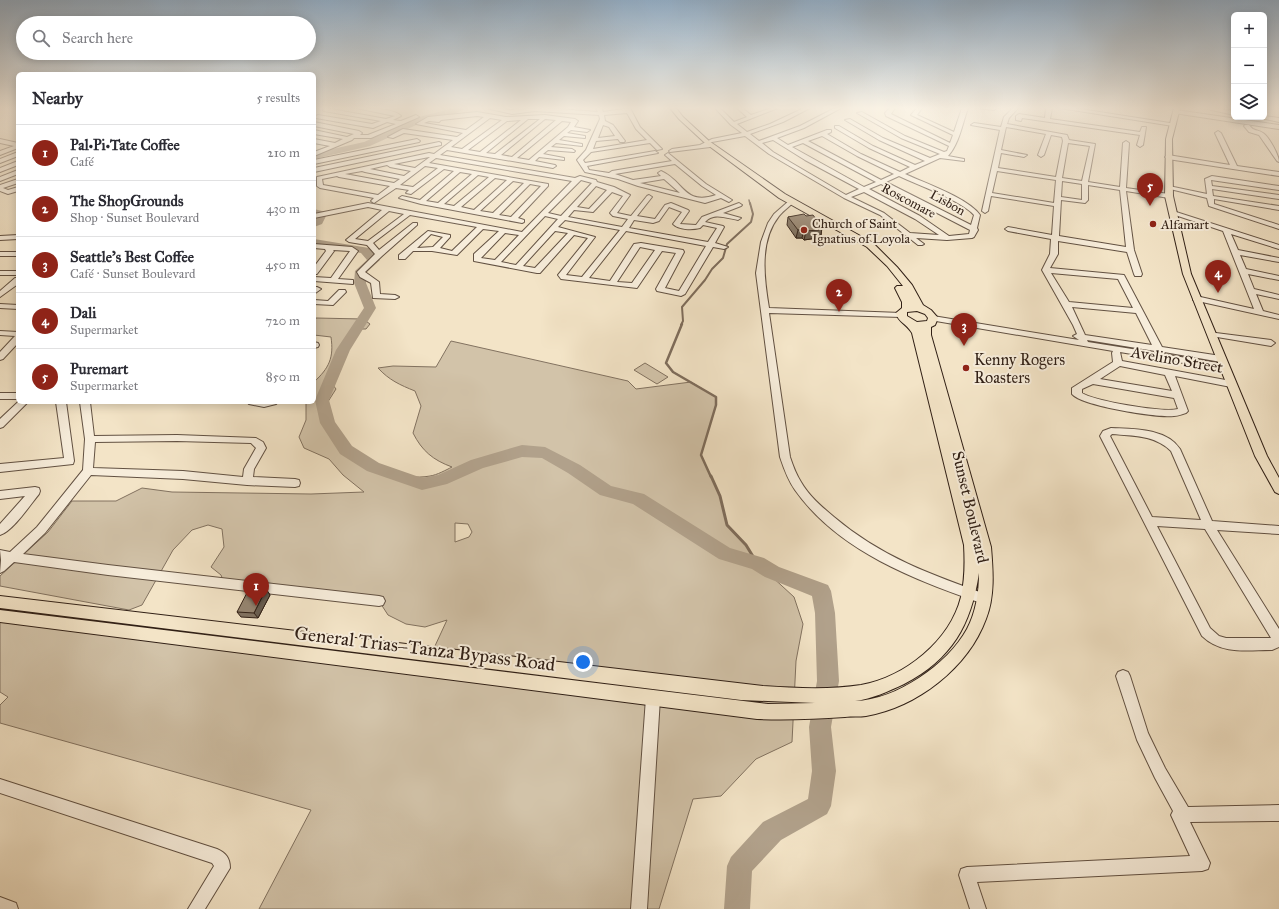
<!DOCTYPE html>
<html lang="en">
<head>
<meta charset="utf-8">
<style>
  :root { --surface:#fff; --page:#f7f7f7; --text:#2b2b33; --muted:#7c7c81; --line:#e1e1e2; --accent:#8f2418 }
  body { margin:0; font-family:"IM FELL Great Primer",serif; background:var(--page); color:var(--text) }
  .controls { position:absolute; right:12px; top:12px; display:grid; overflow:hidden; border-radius:6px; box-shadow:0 2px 10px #0003 }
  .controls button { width:36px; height:36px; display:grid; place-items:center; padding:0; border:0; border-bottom:1px solid var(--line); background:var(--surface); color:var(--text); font:20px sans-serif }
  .you { position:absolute; left:583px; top:662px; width:14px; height:14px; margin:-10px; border:3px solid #fff; border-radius:50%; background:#1a73e8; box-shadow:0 0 0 6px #1a73e833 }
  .badge { display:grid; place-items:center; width:26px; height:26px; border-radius:50%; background:var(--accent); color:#fff; font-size:13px; font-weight:700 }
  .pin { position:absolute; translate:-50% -33px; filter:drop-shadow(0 1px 2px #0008) }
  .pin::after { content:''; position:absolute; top:21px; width:14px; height:12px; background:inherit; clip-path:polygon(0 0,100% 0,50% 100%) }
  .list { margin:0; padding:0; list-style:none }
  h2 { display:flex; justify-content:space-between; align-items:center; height:52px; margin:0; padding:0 16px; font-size:17px }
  h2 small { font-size:13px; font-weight:400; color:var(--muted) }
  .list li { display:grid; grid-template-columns:26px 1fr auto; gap:12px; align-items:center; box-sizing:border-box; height:56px; padding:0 16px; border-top:1px solid var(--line) }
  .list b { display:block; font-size:15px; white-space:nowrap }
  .list p { margin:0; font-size:13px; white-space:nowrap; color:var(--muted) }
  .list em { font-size:13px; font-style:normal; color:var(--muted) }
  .icon { flex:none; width:22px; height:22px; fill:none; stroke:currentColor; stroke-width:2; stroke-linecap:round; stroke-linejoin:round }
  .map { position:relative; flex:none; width:1279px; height:909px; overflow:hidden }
  .search { position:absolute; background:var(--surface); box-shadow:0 2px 10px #0003; left:16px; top:16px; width:300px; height:44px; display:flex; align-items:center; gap:10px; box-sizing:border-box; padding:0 14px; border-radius:22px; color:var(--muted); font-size:15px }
  .panel { position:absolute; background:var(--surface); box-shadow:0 2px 10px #0003; left:16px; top:72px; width:300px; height:332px; border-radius:6px }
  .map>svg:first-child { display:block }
</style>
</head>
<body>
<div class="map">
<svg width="1279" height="909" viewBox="0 0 1279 909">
  <rect width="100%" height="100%" fill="#f3e4c7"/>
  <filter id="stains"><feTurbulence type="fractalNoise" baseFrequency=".005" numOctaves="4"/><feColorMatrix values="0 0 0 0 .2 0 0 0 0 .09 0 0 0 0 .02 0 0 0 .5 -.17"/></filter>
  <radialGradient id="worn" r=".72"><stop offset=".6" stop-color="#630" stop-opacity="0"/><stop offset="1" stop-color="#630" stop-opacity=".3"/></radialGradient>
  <path fill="#d2c3a9" stroke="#827260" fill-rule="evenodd" d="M316,318L363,319L370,324L366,329H356L343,350L330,381L336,389L324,408C327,422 336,441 347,451C366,468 404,481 430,476C437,475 446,470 452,467C433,460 422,451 413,433L421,406L415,391C400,385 389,380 378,368L393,366L436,367L451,341L628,381L636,389L691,382L716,397V405L701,455L720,496L727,525L746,545L757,563L794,597L803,624L796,661L792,742L756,759L721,796L693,799L659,909H259L311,810L0,723V705L8,697L0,692V610L428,661L447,620L425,627L406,624L388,615L379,601L224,583L221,575L211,567L224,547L222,529L208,525L192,530L173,550L142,605L129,610L0,586V576L48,532L72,501H116L142,488L172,492L311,494L364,492L343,475L329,459L304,448L299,437L306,420V402H314V382C329,368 334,358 331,337L314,335V323ZM455,523L468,524L472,532L469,537L455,542Z
    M645,363L668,377L657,384L634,370Z"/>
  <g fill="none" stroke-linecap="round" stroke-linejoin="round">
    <path stroke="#7e6d5c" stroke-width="1.5" d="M749,200L750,204"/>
    <path stroke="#7e6d5c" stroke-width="2" d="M681,325L683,321L682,307L705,280L712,269L723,258L727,244L751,222L753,214L750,203"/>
    <path stroke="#7e6d5c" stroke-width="2.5" d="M682,324L666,363L673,372L716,397V405L701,455L711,477"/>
    <path stroke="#7e6d5c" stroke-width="3" d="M711,476L720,496L727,525L746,545L757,563"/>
    <path fill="#b1a18b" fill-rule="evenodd" d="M454,108H466L453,115L425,121L370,146L314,159V153L364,142L419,117Z
      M314,209L326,212L327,214L322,224L314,227V219L316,216L314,215Z
      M314,239L369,248L380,260L367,272L366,283L376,308L350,350L329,400L335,422L352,446L379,463L422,478L438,475L471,460L522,445L545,447L580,465L611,486L644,494L730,548L764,558L779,567L828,585L831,591L835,613L839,681L831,727L836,771L831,806L827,814L781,840L752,871L750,909H724L727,866L731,857L763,822L808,799L812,771L809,727L817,681L815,613L812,596L765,577L752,569L719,559L633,504L600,495L568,473L542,458L522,457L483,468L447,484L422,490L367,471L340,454L320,423L315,400L336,350L364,308L354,283L355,271L367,260L361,253L314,245Z"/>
    <g stroke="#625142" stroke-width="2">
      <path id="minor" d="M326,108L386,119L395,116L356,108C366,108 394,108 401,116L393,120L401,121L416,115L419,117L371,138H354L352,140L314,156V152L330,146L314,143V139L335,143L343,139L314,134V130L347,137L354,134L314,126V122L359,131L362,133L360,135H368L396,124L387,122L373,128L316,118V116L318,115L372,124L381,121L324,111L323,110Z
        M486,108L512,110L545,108L598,112L596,108H602L603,112L630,108L640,127L662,149L657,150L650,143L591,152L583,160L585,163L655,151L658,153L587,166L589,170L609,173L612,171L672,161L665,155L668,153L706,184L732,200L729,202L721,198L705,203L638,186L618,179L585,172L577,160L586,150L600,119L599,115L535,111L512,114ZM627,113L636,129L647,140L593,149L596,141L618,139L620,142H624L625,141L613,125L605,121L604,115ZM603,125L609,127L615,136L598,138ZM675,164L702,186L716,195C684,206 684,181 661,171L658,173L661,176L633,180L615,174ZM664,179L680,193L640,183Z
        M715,108H720L734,122L747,117L737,108H742L751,115L771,108H778L737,124L747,132L770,124L804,108H810L783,122L750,134L759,141L800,126L835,108H841L804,128L777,138L788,145L827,130H831V132L827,134L861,154L900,172L910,167L869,148L835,128V126H839L873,146L915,165L925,161L879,140L845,120L850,119L883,138L930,158L940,154L901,138L857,113L862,112L905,136L944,152L947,151L949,146L886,116L885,113L890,108H895L891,114L950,143L953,135L911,115L917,108H922L917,115L954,132L962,108H968C962,125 959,144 948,156L964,159V161L940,158L905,174C925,183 968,198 980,215L977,228L978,230L974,237L972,238L947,240L916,238L924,244L922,245H918L880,215L844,198L769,154L745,136L712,142L709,143L713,145L710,147L670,152L669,151L672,149L700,145L712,139L742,133L731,125ZM822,136L857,156L894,174L881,180L808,141ZM773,140L805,160L859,189L846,195L773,152L762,143ZM803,143L876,182L864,187L792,147ZM899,176C918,185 962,201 974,215L971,225L886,182ZM881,184L970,230L969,234L949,236L920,216L869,189ZM864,192L915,219L939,235L910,233L884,213L851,197Z
        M977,108H996L994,110Z
        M1013,108H1018L1009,118L1007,124L1067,135L1069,140L1095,144L1088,182L1120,187L1123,143L1126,141L1129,143L1126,188L1169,194L1172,196L1169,198L1126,191L1134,250L1142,274L1141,276H1135L1134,274L1127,252L1058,241V254L1050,268L1124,275L1162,347L1221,356L1225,359L1221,362L1164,352L1162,354L1224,364L1228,367L1224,370L1120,352L1122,361L1231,381L1236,384L1234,386L1231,387L1175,376L1188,411L1186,413C1182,414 1178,416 1174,416C1158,418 1082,406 1072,394V388L1113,362L1112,353L1113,351L930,320L929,318L933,316L1079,340L1073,336L1077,334L1073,325L1042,270L1050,254L1051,239L1008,231L1005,229L1008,227L1052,235L1054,206L991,196L988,211L985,213L982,211L1000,130L971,125L974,123L1001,127L1004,117ZM1006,127L1046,134L1038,155L1041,157L1044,155L1051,135L1062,137L1063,141L1056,177L998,168L1001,153L1024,157L1027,155L1001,150ZM1068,143L1090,146L1082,181L1062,178ZM997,171L1056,180L1054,203L992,193ZM1062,181L1082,184V200L1061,197ZM1088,185L1120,190L1126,247L1059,236L1061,200L1085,203L1088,200ZM1051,273L1118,279L1133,308L1069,302ZM1072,307L1136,313L1152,345L1085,335ZM1087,340L1155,351L1157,353L1088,342ZM1120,366L1165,375L1172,391L1100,379ZM1093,384L1174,398L1178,409C1164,413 1094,401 1082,393V389Z
        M1046,108H1052L1050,119L1140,132L1142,127H1146L1143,145L1140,147L1137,145L1140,135L1022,118L1021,121L1016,120V116L1019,114L1045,118Z
        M1060,108H1074L1176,124L1173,126Z
        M1203,108H1215L1234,111V115Z
        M1176,110L1279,125V129L1174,113V111Z
        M477,112L506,117L545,115L575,119L578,121L574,127L590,130L587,132L571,130L567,133L585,136V138L564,136L559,140L582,144V146L556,143L551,147L572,149L575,151L574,152L548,150L543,154L564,158V160L539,157L535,161L555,165L556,166L553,168L447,150L440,155L575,178L580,176L596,180L597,182L614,187L630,195L617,213L631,216L647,196L649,195L652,197L637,216L655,219L665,205L671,203L688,210L689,211L680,224L696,225L702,217L739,203L742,205L741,206L723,213L741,218L738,220C727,218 713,212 705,222L723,226L724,227L715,243L728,247L724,249L713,247L685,294L681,296L657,291L656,289L676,253L662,251L637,288L561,279L558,275L588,238L574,235L540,273H537L474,261V254L499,231L483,229L457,255L432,251H413L405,259H399V255L428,231L450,235V237L440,248L452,251L477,227L410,215L373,243L379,250L413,223H417V225L382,256L365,272L379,282L380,294L395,295L399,297L395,299L373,298L371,283L360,277L357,272L375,254L367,245L349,242L346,240L382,210L368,207L314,218V214L368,203L522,232L572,181L436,158L429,163L548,184V186L518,218L524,220V222L522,223L421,204L399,198L402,196L420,200L454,171L444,169L411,194L406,193L409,190L396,188L374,203L371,201L374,198L320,188L317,186V177L429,153L434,154L453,140L404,133L393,138L388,137L403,129L457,137L463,133L416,124L428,117ZM477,116L484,117L466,130L424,123L429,121L439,122L441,120ZM490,118L502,120L462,149L451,147ZM528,119H540L495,154L486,153ZM545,119L556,120L512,157L501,155ZM521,120L480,152L468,150L507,121ZM562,121L571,122L568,127L529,160L517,158ZM430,157L415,168L394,164L429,157ZM387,165L390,167L411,171L404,176L370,169ZM425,166L438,168L413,187L400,185ZM362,171L365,172L400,179L394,183L345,174ZM460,172L472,174L438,203L426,201ZM478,175L489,177L454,206L444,204ZM337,176L339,177L390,186L378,195L323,185L322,179ZM495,178L507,180L474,210L461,207ZM581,180L592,183L561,216L548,213ZM513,181L524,183L493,213L480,211ZM530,184L541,186L511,217L499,215ZM596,186L607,190L589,209L577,207ZM612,192L623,196L610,213L613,216L628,219L622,227L568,217L574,210L593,212ZM669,207L682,212L673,224C679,230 692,230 700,228L703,225L717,228L708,242L629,228L634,220L653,223L659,221ZM389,211L404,214L368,241L355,239ZM545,216L558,219L516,265L501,262ZM565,220L620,230L582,277L566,275L595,237L558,227ZM555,231L568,233L535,268L523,266ZM626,231L706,246L679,291L665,288L684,252L683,250L641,243L634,244L610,281L589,278ZM505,233L519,235L495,260L481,258ZM431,234L443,237L433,247L417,248ZM640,247L655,250L632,283L617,282Z
        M1264,116L1279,118V122L1257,117Z
        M1245,125H1249C1254,132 1257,129 1263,133C1269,137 1279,155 1279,162L1277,161L1259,135L1249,132L1244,126Z
        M1218,131L1221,133L1237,166L1279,172V176L1168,159L1165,157L1168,155L1230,165L1215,133Z
        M0,139L18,143V148L0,155V151L14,146L0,143Z
        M417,139L420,141L419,142L314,164V160Z
        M439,142L441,143V145L314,172V168Z
        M18,152V156L0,163V159Z
        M18,161V165L0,172V168Z
        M18,170V174L0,181V177Z
        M1212,176L1279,186V190L1211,180L1212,186L1279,195V199L1212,189L1213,196L1279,206V210L1214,199V204L1279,225V229L1209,206L1207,198L1166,188L1169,186L1207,194L1205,179Z
        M18,179V183L3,188L8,190L18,187V191L8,194L0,191V185Z
        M790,200L795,201C790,206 784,210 779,216C759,241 764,278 769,308L901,313L905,315L901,317L769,313L790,457C793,466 796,474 801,482C809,496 822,507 834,517C881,557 932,575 988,595L990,599L988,603L984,604C916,580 839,552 795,490C788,480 784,469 780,457L756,273L761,242L768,223L774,214Z
        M1169,211H1173L1279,245V249L1231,234L1238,250L1279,258V262L1240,255L1246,269L1279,276V280L1248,274L1254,289L1279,295V299L1256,294L1263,311L1279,315V319L1193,300V296H1196L1254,309L1223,231L1169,213Z
        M18,235V239L0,240V236Z
        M314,244L352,247L358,251L338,279L353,280V284L314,281V277L331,278L350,251L333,250L334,251L317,274H314V267L326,251L325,249L314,248Z
        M0,252H18V256H0Z
        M0,271H18V275H0Z
        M15,278H18V284L0,297V291Z
        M314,287H317L321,289L314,294Z
        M339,290H345L346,292L333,305L314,304V300L328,301Z
        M0,304L18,305V309L0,308Z
        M0,331L18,332V343L3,359L0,360V352L15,336L0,335Z
        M1208,332L1271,340L1275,343L1271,346L1211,336L1207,334Z
        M314,342L318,343L319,345L318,347L314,348Z
        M0,393H18V399H0Z
        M18,402H28L3,427L0,428V419Z
        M56,402H66L74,461L73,464L0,472V464L64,458Z
        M80,402H90L94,436L177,435L256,438L263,442L266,448L254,469L253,477L295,479L299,480L300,483L299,486L295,487L247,485L183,479L91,475L45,533L23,554L108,565L379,596L383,597L385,601L383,605L379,606L108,575L14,562L4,571L0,573L1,560L0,550L10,552L37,527L83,470L85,439ZM177,441L251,443L256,448L244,469L243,477L183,471L93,468L95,442Z
        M247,402H278L276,404L264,407L249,404Z
        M1111,428C1133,429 1166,428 1180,449L1212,521L1279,526V534L1217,530L1279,629V647L1272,650C1246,650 1222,655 1202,636L1100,436L1103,431ZM1112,434C1133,436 1155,435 1171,451L1201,520L1152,517L1110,436ZM1157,526L1205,529L1271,638H1226L1219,636L1210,628Z
        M35,487L39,488L40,491L39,494C30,505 13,531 0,535V524L25,496L0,499V491Z
        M1123,670L1128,672L1130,676L1148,733L1165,768L1188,807L1279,805V821L1190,822L1210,863L1208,869L1202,871L977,882L986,909H970L959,875L961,869L967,867L1190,856L1171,815L1173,811L1155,778L1137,740L1116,676L1118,672Z
        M653,692L658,694L660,698L647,909H631L646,698L648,694Z
        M0,779L217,849C226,853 230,858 230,868L205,909H188L214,866L212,863L0,793Z
        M0,897L16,903L18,909H0Z"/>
    </g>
    <g stroke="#312016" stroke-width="2">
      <path id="major" d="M670,108H676L683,117L709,141L785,194L873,243L897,267L912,285L923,305L931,310L938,318L935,325L931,327V335L991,547C993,571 995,596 986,619C968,668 917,707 866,716C859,717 852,716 845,717C816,719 786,720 757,719L0,622V610L768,704L815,703L741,700L0,608V596L763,686C795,688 829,690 861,685C905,677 950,641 961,597C965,579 965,562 964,545L912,333C907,324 898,322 896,313L902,308V302L895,288L897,286H903L887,266L867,247L779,198L705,143L679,119ZM917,311L925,314L928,318L927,321L917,322L907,316V312ZM979,573C979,592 976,612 967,629C948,664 896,700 855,701C872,699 889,691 904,684C952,659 971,625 979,573Z
        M1174,108H1180L1172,139L1173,196L1191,274L1267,456L1279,478V494L1275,492L1255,456L1183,274L1165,196L1166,139Z"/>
    </g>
    <use href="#minor" fill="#f7eddb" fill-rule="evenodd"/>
    <use href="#major" fill="#f3e4c7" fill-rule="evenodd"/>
  </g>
  <path fill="#817362" stroke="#312016" d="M806,216L822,227L821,235L818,236L817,238L804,240L802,238H796L787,225L788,217Z
    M266,589L270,595L258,618L241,617L237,612Z"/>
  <path fill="#695e50" stroke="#312016" d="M817,227H822L821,235L818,236L817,238L804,240L806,231Z
    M804,229L802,238H796L798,230Z
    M266,589L270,595L258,618L254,613Z"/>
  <path fill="#968672" stroke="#312016" d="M804,214L806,216L813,215L822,227H817L819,230L806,231L804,229L798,230L788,217Z
    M250,587L266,589L254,613L237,612Z"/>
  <linearGradient id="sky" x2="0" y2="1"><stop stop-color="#92acc3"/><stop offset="0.46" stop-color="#faf3e6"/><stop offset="1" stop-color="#faf3e6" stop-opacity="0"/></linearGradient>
  <rect width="1279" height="235" fill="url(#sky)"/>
  <g fill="#8f2418" stroke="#f7eddb" stroke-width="1.5">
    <circle cx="1153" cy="224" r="4"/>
    <circle cx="804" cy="230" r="4"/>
    <circle cx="966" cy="368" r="4"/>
  </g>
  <g text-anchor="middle" stroke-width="4" stroke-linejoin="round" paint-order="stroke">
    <g font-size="13" fill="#312016" stroke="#f7eddb">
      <text transform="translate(909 200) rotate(28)" y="5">Roscomare</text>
      <text transform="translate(948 202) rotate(29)" y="5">Lisbon</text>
    </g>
    <g font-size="13" fill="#312016" stroke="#f7eddb" text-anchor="start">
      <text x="812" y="228">Church of Saint<tspan x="812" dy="15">Ignatius of Loyola</tspan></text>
      <text x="1161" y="229">Alfamart</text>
    </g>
    <g font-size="16" fill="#312016" stroke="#f7eddb" text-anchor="start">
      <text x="974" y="365">Kenny Rogers<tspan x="974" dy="18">Roasters</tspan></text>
    </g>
    <g font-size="16" fill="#312016" stroke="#f7eddb">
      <text transform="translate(1177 359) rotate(10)" y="6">Avelino Street</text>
      <text transform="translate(971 507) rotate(77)" y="6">Sunset Boulevard</text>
    </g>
    <g font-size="19" fill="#312016" stroke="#f7eddb">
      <text transform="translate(425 648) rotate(7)" y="7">General Trias–Tanza Bypass Road</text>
    </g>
  </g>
  <rect width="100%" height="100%" filter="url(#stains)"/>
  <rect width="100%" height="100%" fill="url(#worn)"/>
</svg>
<div class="controls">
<button>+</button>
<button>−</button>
<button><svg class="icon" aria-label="layers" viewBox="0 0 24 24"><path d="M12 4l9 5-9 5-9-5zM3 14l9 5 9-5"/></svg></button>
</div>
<div class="you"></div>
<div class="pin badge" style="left:256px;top:606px">1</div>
<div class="pin badge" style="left:839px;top:312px">2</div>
<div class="pin badge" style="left:964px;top:346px">3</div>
<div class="pin badge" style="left:1218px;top:293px">4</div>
<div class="pin badge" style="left:1150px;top:206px">5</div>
<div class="search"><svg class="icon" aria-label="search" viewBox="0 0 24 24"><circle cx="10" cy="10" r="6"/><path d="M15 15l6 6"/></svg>Search here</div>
<section class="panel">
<h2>Nearby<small>5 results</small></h2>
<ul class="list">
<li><span class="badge">1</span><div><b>Pal•Pi•Tate Coffee</b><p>Café</p></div><em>210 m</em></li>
<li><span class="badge">2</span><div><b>The ShopGrounds</b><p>Shop · Sunset Boulevard</p></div><em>430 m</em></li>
<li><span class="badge">3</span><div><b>Seattle's Best Coffee</b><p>Café · Sunset Boulevard</p></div><em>450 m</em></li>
<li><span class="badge">4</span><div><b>Dali</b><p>Supermarket</p></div><em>720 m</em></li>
<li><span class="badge">5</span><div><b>Puremart</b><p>Supermarket</p></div><em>850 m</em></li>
</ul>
</section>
</div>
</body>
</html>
